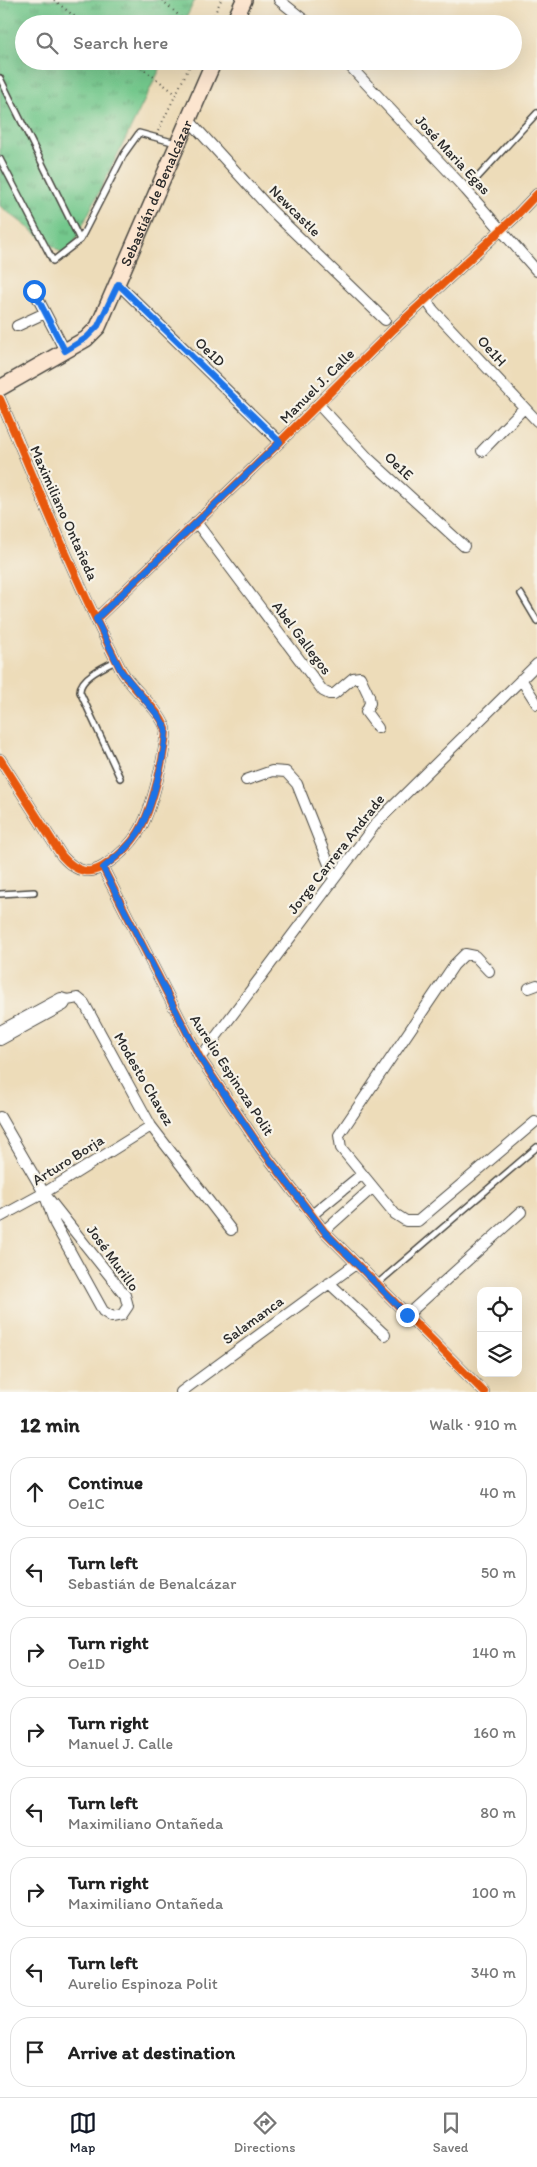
<!DOCTYPE html>
<html lang="en">
<head>
<meta charset="utf-8">
<style>
  :root { --surface:#fff; --page:#f2f2f2; --text:#222; --muted:#767676; --line:#e0e0e0; --accent:#111827 }
  body { margin:0; font-family:Itim,sans-serif; background:var(--page); color:var(--text) }
  .controls { position:absolute; right:15px; bottom:15px; display:grid; overflow:hidden; border-radius:10px; box-shadow:0 5px 20px #0002 }
  .controls button { width:45px; height:45px; display:grid; place-items:center; padding:0; border:0; border-bottom:1px solid var(--line); background:var(--surface); color:var(--text); font:25px sans-serif }
  .stop { position:absolute; width:15px; height:15px; margin:-11px; border:4px solid #1a73e8; border-radius:50%; background:#fff }
  .stop.end { background:#1a73e8; border-color:#fff; box-shadow:0 1px 5px #0008 }
  .list { margin:0; padding:0; list-style:none }
  h2 { display:flex; justify-content:space-between; align-items:center; height:65px; margin:0; padding:0 20px; font-size:21px }
  h2 small { font-size:16px; font-weight:400; color:var(--muted) }
  .list li { display:grid; grid-template-columns:32px 1fr auto; gap:15px; align-items:center; box-sizing:border-box; height:70px; margin:0 10px 10px; padding:0 10px; border:1px solid var(--line); border-radius:20px }
  .list b { display:block; font-size:19px; white-space:nowrap }
  .list p { margin:0; font-size:16px; white-space:nowrap; color:var(--muted) }
  .list em { font-size:16px; font-style:normal; color:var(--muted) }
  .icon { flex:none; width:28px; height:28px; fill:none; stroke:currentColor; stroke-width:2; stroke-linecap:round; stroke-linejoin:round }
  .map { position:relative; flex:none; width:537px; height:1392px; overflow:hidden }
  .search { position:absolute; background:var(--surface); box-shadow:0 5px 20px #0002; left:15px; right:15px; top:15px; height:55px; display:flex; align-items:center; gap:12px; box-sizing:border-box; padding:0 18px; border-radius:28px; color:var(--muted); font-size:19px }
  .sheet { height:705px; background:var(--surface) }
  nav { display:flex; justify-content:space-around; align-items:center; box-sizing:border-box; height:70px; border-top:1px solid var(--line); background:var(--surface); font-size:14px; color:var(--muted) }
  nav a { display:grid; justify-items:center; gap:2px }
  nav .on { color:var(--accent) }
  .map>svg:first-child { display:block }
</style>
</head>
<body>
<div class="map">
<svg width="537" height="1392" viewBox="0 0 537 1392">
  <defs>
    <pattern id="park-tufts" width="24" height="20" patternUnits="userSpaceOnUse" patternTransform="scale(1.25)"><rect width="24" height="20" fill="#73c88c"/><path d="M3 7l-1-3M5 7V3M7 7l1-3M15 17l-1-3M17 17v-4M19 17l1-3" fill="none" stroke="#5fa373"/></pattern>
  </defs>
  <rect width="100%" height="100%" fill="#f7f3e8"/>
  <filter id="ink" filterUnits="userSpaceOnUse"><feTurbulence type="fractalNoise" baseFrequency=".02" numOctaves="2"/><feDisplacementMap in="SourceGraphic" scale="10" xChannelSelector="R" yChannelSelector="G"/><feConvolveMatrix kernelMatrix="1 2 1 2 8 2 1 2 1" color-interpolation-filters="sRGB"/></filter>
  <filter id="wash" filterUnits="userSpaceOnUse"><feTurbulence type="fractalNoise" baseFrequency=".0096" numOctaves="4" result="noise"/><feDisplacementMap in="SourceGraphic" scale="20" xChannelSelector="R" yChannelSelector="G"/><feGaussianBlur stdDeviation="1.12" result="paint"/><feColorMatrix in="noise" values="0 0 0 0 0 0 0 0 0 0 0 0 0 0 0 0 0 1.4 0 .05"/><feComposite in="paint" operator="in"/></filter>
  <g filter="url(#wash)">
    <rect width="100%" height="100%" fill="#eddcb9"/>
    <path fill="url(#park-tufts)" stroke="#4f7a5c" d="M0,0H195L183,24H24V61H164L67,257L0,206Z"/>
  </g>
  <g filter="url(#ink)">
    <g fill="none" stroke-linecap="round" stroke-linejoin="round">
      <g stroke="#484640" stroke-width="8">
        <path id="lane" d="M0,78L80,240
          M0,159L53,261L80,240L124,154L139,133L176,143
          M466,190L537,113
          M521,594L537,621
          M116,661C105,666 79,678 80,692L120,778
          M0,894L34,892
          M377,1284L537,1147"/>
      </g>
      <g stroke="#484640" stroke-width="12">
        <path id="street" d="M279,0L309,24
          M345,61L466,190L537,271
          M188,119L272,211L385,320
          M118,284L280,442
          M34,291L65,351
          M426,299L433,310L537,421
          M17,326L45,313
          M0,399C39,489 75,581 120,668C131,690 157,705 166,729C165,755 152,811 138,833C130,845 120,855 108,863C90,877 76,872 62,856L0,759
          M318,404L369,459L464,546
          M482,451L524,408
          M196,522L323,691L329,694H334L353,678L360,677L369,696L370,703L366,712L378,728
          M96,619L280,442L394,329L515,217L537,194
          M521,679L537,704
          M246,780L272,771L286,772L297,784L334,877
          M103,868L200,1058L260,1147L324,1231L484,1392
          M489,971L475,956L465,954L454,965L339,1135L341,1148L395,1214L406,1221H418L535,1122
          M529,988L537,985
          M0,1031L61,998L67,1000L78,998L84,1003L151,1126L231,1230
          M0,1040L64,1005L67,1000
          M200,1058L377,822L537,664
          M0,1117L44,1193L55,1224L103,1311L112,1317L122,1315L128,1306L125,1295L44,1193
          M312,1215L361,1175
          M0,1217L44,1193L151,1126
          M324,1231L372,1188
          M329,1283L385,1335
          M407,1315L521,1212
          M181,1392L357,1263"/>
      </g>
      <g stroke="#484640" stroke-width="18">
        <g id="secondary">
          <path d="M233,24L244,0"/>
          <path id="s1" d="M0,388L86,339L98,327L214,61"/>
        </g>
      </g>
      <path stroke="#484640" stroke-width="2" stroke-dasharray="1 4" stroke-linecap="butt" d="M54,0L84,24
        M162,0L188,24
        M210,24L221,0
        M133,61L176,94
        M158,131L192,61"/>
      <use href="#lane" stroke="#fff" stroke-width="5"/>
      <use href="#street" stroke="#fff" stroke-width="10"/>
      <use href="#secondary" stroke="#fce5cf" stroke-width="15"/>
      <g stroke="#f7f3e8" stroke-width="11">
        <path id="cycleway" d="M0,399C39,489 75,581 120,668C131,690 157,705 166,729C165,755 152,811 138,833C130,845 120,855 108,863C90,877 76,872 62,856L0,759
          M96,619L280,442L394,329L515,217L537,194
          M103,868L200,1058L260,1147L324,1231L484,1392"/>
      </g>
      <use href="#cycleway" stroke="#e8590c" stroke-width="8"/>
    </g>
  </g>
  <g fill="none" stroke-linecap="round" stroke-linejoin="round" filter="url(#ink)">
    <path stroke="#1a73e8" stroke-width="6" d="M34,291L65,351L86,338L98,326L118,284L280,442L96,619L121,671L160,718L166,729C165,755 152,810 138,833C129,847 116,857 103,868L200,1058L260,1147L324,1231L407,1315"/>
  </g>
  <g text-anchor="middle" stroke-width="4.5" stroke-linejoin="round" paint-order="stroke">
    <g font-size="15" fill="#2b2b2b" stroke="#f7f3e8">
      <text transform="translate(453 155) rotate(47)" y="5">José Maria Egas</text>
      <text dy="5" stroke="none"><textPath href="#s1" startOffset="262">Sebastián de Benalcázar</textPath></text>
      <text transform="translate(295 211) rotate(45)" y="5">Newcastle</text>
      <text transform="translate(492 351) rotate(48)" y="5">Oe1H</text>
      <text transform="translate(210 352) rotate(44)" y="5">Oe1D</text>
      <text transform="translate(317 386) rotate(-45)" y="5">Manuel J. Calle</text>
      <text transform="translate(399 466) rotate(43)" y="5">Oe1E</text>
      <text transform="translate(64 513) rotate(66)" y="5">Maximiliano Ontañeda</text>
      <text transform="translate(302 638) rotate(53)" y="5">Abel Gallegos</text>
      <text transform="translate(336 854) rotate(-52)" y="5">Jorge Carrera Andrade</text>
      <text transform="translate(232 1075) rotate(57)" y="5">Aurelio Espinoza Polit</text>
      <text transform="translate(144 1079) rotate(60)" y="5">Modesto Chavez</text>
      <text transform="translate(68 1160) rotate(-32)" y="5">Arturo Borja</text>
      <text transform="translate(113 1258) rotate(54)" y="5">José Murillo</text>
      <text transform="translate(253 1320) rotate(-36)" y="5">Salamanca</text>
    </g>
  </g>
</svg>
<div class="controls">
<button><svg class="icon" aria-label="locate" viewBox="0 0 24 24"><circle cx="12" cy="12" r="6"/><path d="M12 2v4M12 18v4M2 12h4M18 12h4"/></svg></button>
<button><svg class="icon" aria-label="layers" viewBox="0 0 24 24"><path d="M12 4l9 5-9 5-9-5zM3 14l9 5 9-5"/></svg></button>
</div>
<div class="stop" style="left:34px;top:291px"></div>
<div class="stop end" style="left:407px;top:1315px"></div>
<div class="search"><svg class="icon" aria-label="search" viewBox="0 0 24 24"><circle cx="10" cy="10" r="6"/><path d="M15 15l6 6"/></svg>Search here</div>
</div>
<section class="sheet">
<h2>12 min<small>Walk · 910 m</small></h2>
<ul class="list">
<li><svg class="icon" aria-label="ahead" viewBox="0 0 24 24"><path d="M12 20V5M6 11l6-6 6 6"/></svg><div><b>Continue</b><p>Oe1C</p></div><em>40 m</em></li>
<li><svg class="icon" aria-label="left" viewBox="0 0 24 24"><path d="M17 20v-9H6M10 6l-5 5 5 5"/></svg><div><b>Turn left</b><p>Sebastián de Benalcázar</p></div><em>50 m</em></li>
<li><svg class="icon" aria-label="right" viewBox="0 0 24 24"><path d="M7 20v-9h11M14 6l5 5-5 5"/></svg><div><b>Turn right</b><p>Oe1D</p></div><em>140 m</em></li>
<li><svg class="icon" aria-label="right" viewBox="0 0 24 24"><path d="M7 20v-9h11M14 6l5 5-5 5"/></svg><div><b>Turn right</b><p>Manuel J. Calle</p></div><em>160 m</em></li>
<li><svg class="icon" aria-label="left" viewBox="0 0 24 24"><path d="M17 20v-9H6M10 6l-5 5 5 5"/></svg><div><b>Turn left</b><p>Maximiliano Ontañeda</p></div><em>80 m</em></li>
<li><svg class="icon" aria-label="right" viewBox="0 0 24 24"><path d="M7 20v-9h11M14 6l5 5-5 5"/></svg><div><b>Turn right</b><p>Maximiliano Ontañeda</p></div><em>100 m</em></li>
<li><svg class="icon" aria-label="left" viewBox="0 0 24 24"><path d="M17 20v-9H6M10 6l-5 5 5 5"/></svg><div><b>Turn left</b><p>Aurelio Espinoza Polit</p></div><em>340 m</em></li>
<li><svg class="icon" aria-label="arrive" viewBox="0 0 24 24"><path d="M6 21V4h12l-3 4 3 4H6"/></svg><div><b>Arrive at destination</b></div></li>
</ul>
</section>
<nav>
<a class="on"><svg class="icon" aria-label="map" viewBox="0 0 24 24"><path d="M3 6l6-2 6 2 6-2v14l-6 2-6-2-6 2zM9 4v14M15 6v14"/></svg>Map</a>
<a><svg class="icon" aria-label="directions" viewBox="0 0 24 24"><path d="M12 3l9 9-9 9-9-9zM9 14v-3h6M13 9l2 2-2 2"/></svg>Directions</a>
<a><svg class="icon" aria-label="saved" viewBox="0 0 24 24"><path d="M7 4h10v16l-5-4-5 4z"/></svg>Saved</a>
</nav>
</body>
</html>
